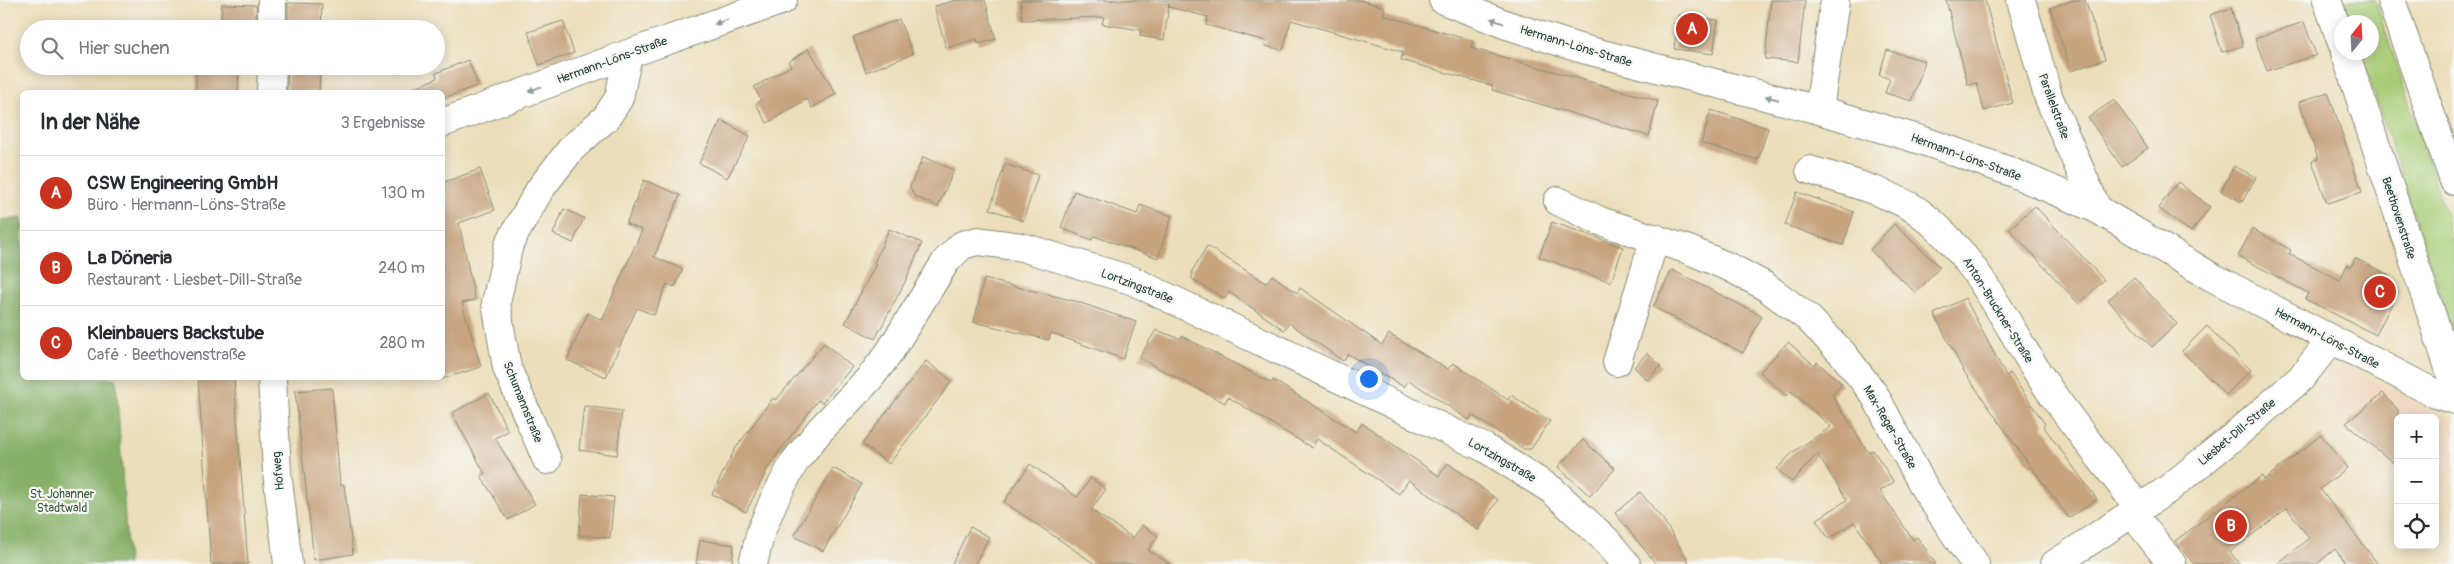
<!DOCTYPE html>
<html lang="de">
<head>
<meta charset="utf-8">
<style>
  :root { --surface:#fff; --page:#f7f7f7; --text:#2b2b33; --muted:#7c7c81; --line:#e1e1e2; --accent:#c8321e }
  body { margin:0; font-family:Pangolin,sans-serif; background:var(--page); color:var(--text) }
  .controls { position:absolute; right:15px; bottom:15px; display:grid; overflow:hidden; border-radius:8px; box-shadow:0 2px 12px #0003 }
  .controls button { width:45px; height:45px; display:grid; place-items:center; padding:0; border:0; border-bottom:1px solid var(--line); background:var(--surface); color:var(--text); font:25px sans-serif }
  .compass { position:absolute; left:2334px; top:15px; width:45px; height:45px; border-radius:50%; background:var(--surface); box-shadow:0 2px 12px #0003; rotate:18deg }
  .you { position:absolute; left:1368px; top:378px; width:18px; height:18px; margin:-12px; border:4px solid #fff; border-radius:50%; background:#1a73e8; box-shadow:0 0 0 8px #1a73e833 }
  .badge { display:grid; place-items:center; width:32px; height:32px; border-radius:50%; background:var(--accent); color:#fff; font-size:16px; font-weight:700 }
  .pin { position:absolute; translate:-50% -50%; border:2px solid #fff; box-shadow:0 1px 5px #0006 }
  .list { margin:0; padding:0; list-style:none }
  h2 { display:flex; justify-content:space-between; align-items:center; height:65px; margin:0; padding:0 20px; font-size:21px }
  h2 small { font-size:16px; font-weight:400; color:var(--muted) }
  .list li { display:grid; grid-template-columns:32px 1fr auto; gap:15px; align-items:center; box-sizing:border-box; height:75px; padding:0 20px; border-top:1px solid var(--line) }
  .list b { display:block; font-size:19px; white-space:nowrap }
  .list p { margin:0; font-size:16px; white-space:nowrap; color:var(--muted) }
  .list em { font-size:16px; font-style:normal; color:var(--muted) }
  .icon { flex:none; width:28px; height:28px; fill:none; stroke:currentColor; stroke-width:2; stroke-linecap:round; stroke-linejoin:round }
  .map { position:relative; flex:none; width:2454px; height:564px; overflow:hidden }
  .search { position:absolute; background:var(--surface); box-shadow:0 2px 12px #0003; left:20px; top:20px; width:425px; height:55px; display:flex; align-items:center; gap:12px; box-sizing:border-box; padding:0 18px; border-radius:28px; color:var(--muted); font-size:19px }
  .panel { position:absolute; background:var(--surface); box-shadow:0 2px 12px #0003; left:20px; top:90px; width:425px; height:290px; border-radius:8px }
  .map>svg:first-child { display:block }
</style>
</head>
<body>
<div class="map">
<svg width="2454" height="564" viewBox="0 0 2454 564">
  <rect width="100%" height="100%" fill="#f6f6f2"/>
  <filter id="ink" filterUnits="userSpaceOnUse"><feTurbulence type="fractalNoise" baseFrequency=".02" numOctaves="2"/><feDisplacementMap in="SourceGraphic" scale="10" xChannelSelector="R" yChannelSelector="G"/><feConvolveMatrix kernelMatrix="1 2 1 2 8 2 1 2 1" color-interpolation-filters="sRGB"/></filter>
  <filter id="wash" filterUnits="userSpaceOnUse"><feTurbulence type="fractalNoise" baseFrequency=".0096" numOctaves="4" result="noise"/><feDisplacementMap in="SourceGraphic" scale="20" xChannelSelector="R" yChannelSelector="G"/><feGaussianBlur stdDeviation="1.12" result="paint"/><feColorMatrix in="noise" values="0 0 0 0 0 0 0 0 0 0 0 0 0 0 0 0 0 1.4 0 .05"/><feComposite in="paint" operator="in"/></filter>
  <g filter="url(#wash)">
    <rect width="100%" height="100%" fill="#ecdeba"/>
    <path fill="#f1d5bd" d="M2344,366L2454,422V467L2438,496L2435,495V418H2398V474L2396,473L2374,453L2320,388Z"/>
    <path fill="#a9cd77" stroke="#648556" d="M2344,0H2375L2445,212L2454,251V337L2361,53L2372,52V22H2351Z"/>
    <path fill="#86b068" stroke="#52764e" d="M22,218V378H116L128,564H0V220Z"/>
    <g id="blocks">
      <path fill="#c7a37e" d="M957,0H985L996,39L978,44L977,39L946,48L934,6Z
        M1021,0H1359L1385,7L1383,15L1473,41L1471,48L1658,101L1649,136L1492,90L1493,86L1401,60L1403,52L1291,20L1283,50L1265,46L1266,41L1206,25L1208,17L1169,7V4L1164,40L1140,36L1141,30L1102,24L1104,17L1022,20Z
        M1771,0H1805L1798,62L1765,59Z
        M1946,0H1985L2013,103L1984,111L1977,83L1968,85Z
        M2074,0H2085L2105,59L2071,71L2050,8Z
        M288,3L322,4L321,29H288Z
        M222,4L256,5V29H220Z
        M2231,8L2243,46L2222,52L2210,15Z
        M1679,15L1718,20L1713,54L1674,49Z
        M899,19L913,54L866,72L853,37Z
        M563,21L574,53L539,65L528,32Z
        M2304,22L2316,55L2267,71L2255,38Z
        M809,49L836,94L812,108L807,99L767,123L756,104L761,100L754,87L791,66L788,62Z
        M1887,50L1925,61L1912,101L1885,93L1890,79L1879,75Z
        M468,60L478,85L442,99V92H404L437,78L436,73Z
        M196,66H239L238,92H196Z
        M288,66H320L319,92H287Z
        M2328,92L2362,192L2327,203L2312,161L2318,159L2299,102Z
        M2114,100L2148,148L2122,167L2088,118Z
        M1711,110L1768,128L1758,160L1701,143Z
        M721,120L750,136L727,178L699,163Z
        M923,157L954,170L938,207L914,196L910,187Z
        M1005,164L1038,175L1023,221L990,209Z
        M2234,166L2256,177L2242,202L2221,191Z
        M480,169L495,210L459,223L475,300L462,303L481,367L442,379V183Z
        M644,180L680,195L654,257L683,269L675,287L667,284L654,315L637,308L606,377L567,360L588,313L602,320L642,230L626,224Z
        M2178,182L2210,207L2191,232L2158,208Z
        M1074,191L1137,214L1140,205L1172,216L1158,258L1094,236L1092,240L1061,228Z
        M1797,192L1854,212L1843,245L1785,225Z
        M2035,206L2104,280L2079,304L2009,229Z
        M564,209L584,218L573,243L553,234Z
        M1552,222L1623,247L1611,282L1539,257Z
        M1894,224L1940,267L1916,293L1870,250Z
        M889,229L922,243L905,282L875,339L845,323L876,264L874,263Z
        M2252,229L2291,250L2289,254L2340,280L2347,265L2351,267L2355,258L2389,275L2384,284L2398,291L2376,335L2305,299L2308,293L2238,256Z
        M1207,246L1266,283L1272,275L1297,293L1300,288L1382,345L1389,334L1448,369L1453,363L1508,400L1511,395L1550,421L1531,449H1524L1472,415L1469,420L1409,380L1404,387L1348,354L1343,361L1289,323L1284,330L1229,292L1225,299L1192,279V271Z
        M1672,270L1762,316L1743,353L1653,307Z
        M2134,277L2177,324L2152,347L2108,300Z
        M984,279L1075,301L1136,322L1123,359L1051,333L1049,340L974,322Z
        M1965,298L2006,376L2010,373L2045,424L2043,426L2097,499L2069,518L2015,445L1963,370L1934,314Z
        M2207,326L2251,370L2226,395L2182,351Z
        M1156,330L1181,339L1182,336L1271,383L1273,380L1356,432L1362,423L1439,476L1448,463L1498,500L1478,530L1409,480L1399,494L1317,439L1312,448L1228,397L1225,403L1139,358Z
        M1788,342L1814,365L1817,362L1842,384L1832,395L1868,452L1873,450L1894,482L1880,491L1913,540L1917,537L1936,564H1883L1854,522L1829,539L1816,520L1847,500L1817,454L1792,482L1777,469L1793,452L1831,427L1791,391L1786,396L1760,372Z
        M824,343L852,367L822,403L818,400L770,464L746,512L712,494L735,449L773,398L776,400Z
        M1647,353L1661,366L1647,380L1634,367Z
        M926,361L952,381L889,464L862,444Z
        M198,378H234L248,564H211Z
        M332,388L340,485H344L353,554L314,560L295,391Z
        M489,393L508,431L495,438L535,504L508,520L481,476L485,474L452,413Z
        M2383,393L2398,410V467L2346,423Z
        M584,406L622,411L617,455L579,450Z
        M2321,435L2347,468L2320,489L2378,564H2347L2335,549L2317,564H2277L2309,538L2287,508L2230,552L2240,564H2194L2175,541L2262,476L2264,480Z
        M1583,440L1615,469L1590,496L1558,467Z
        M1030,464L1077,497L1091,478L1106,489L1091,510L1133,538L1142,525L1158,536L1148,550L1170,564H1095L1004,502Z
        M833,468L862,484L823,551L794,536Z
        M1640,492L1664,521L1690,564H1656L1615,513Z
        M582,494L614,497L610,538L579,535Z
        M970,527L989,537L975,564H952Z
        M700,540L734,545L732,564H696Z"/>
    </g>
  </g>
  <g filter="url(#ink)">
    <use href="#blocks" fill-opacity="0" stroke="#868e77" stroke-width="1"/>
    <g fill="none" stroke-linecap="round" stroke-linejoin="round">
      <g stroke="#868e77" stroke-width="30">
        <path id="minor" d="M1443,0L1507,25L1579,48L1819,110L1921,140L2009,171L2097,209L2210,276L2436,394L2454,400
          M2021,0L2048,96L2097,209
          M2327,0L2342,43
          M2391,0L2454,181
          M272,29V0
          M2345,52L2454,383
          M271,92L272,66
          M1819,110L1835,0
          M442,123L628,54L783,0
          M1810,170C1842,180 1892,193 1919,212C1979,257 2006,327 2048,388C2076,429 2109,468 2139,508
          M1558,201L1600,221L1689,250L1731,268L1765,286L1808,318L1843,354L1874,394L1925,489L1975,564
          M1617,362L1655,238
          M272,378L277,472L288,564
          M547,460L507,368L496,303L509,244L540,189L572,148L606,118L619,98L628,54
          M2132,513L2172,564
          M753,564L761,531L774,500L795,461L820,430L869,379L889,353L946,261L962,245L978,241L1022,247L1131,280L1485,448L1552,490L1606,540L1626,564
          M2055,564L2167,490L2238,433L2301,378L2331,340"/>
      </g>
      <use href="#minor" stroke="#fff" stroke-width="28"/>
    </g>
    <defs><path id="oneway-solid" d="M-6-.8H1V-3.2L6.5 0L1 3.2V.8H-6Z" transform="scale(1.25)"/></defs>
    <g fill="#8f9e9a">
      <use href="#oneway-solid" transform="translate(1497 21) rotate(-159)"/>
      <use href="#oneway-solid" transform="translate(721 22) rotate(161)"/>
      <use href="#oneway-solid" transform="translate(535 89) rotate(160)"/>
      <use href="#oneway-solid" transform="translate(1772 98) rotate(-166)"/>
    </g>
  </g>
  <g text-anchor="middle" stroke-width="4.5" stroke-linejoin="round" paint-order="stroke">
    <g font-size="12" fill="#1f3d34" stroke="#f6f6f2">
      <text transform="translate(1576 46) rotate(17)" y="4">Hermann-Löns-Straße</text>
      <text transform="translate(612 60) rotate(-20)" y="4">Hermann-Löns-Straße</text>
      <text transform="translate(2054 106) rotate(70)" y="4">Parallelstraße</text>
      <text transform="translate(1966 157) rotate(20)" y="4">Hermann-Löns-Straße</text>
      <text transform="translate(2399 218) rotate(72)" y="4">Beethovenstraße</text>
      <text transform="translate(1137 286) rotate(21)" y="4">Lortzingstraße</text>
      <text transform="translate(1998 310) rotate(58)" y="4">Anton-Bruckner-Straße</text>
      <text transform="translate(2327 338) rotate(28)" y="4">Hermann-Löns-Straße</text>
      <text transform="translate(523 402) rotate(68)" y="4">Schumannstraße</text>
      <text transform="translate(1890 427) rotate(60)" y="4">Max-Reger-Straße</text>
      <text transform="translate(2237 432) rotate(-40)" y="4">Liesbet-Dill-Straße</text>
      <text transform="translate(1502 460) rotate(30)" y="4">Lortzingstraße</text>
      <text transform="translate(278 471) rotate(-95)" y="4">Hofweg</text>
    </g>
    <g font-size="12" fill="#3b5a41" stroke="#f6f6f2">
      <text x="62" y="498">St. Johanner<tspan x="62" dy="14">Stadtwald</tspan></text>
    </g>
  </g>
</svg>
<div class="controls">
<button>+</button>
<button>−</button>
<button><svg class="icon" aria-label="locate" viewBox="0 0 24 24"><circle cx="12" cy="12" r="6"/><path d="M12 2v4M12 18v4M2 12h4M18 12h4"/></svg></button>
</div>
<svg class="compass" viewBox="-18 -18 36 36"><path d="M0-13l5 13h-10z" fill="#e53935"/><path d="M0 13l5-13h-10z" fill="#7c7c81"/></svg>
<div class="you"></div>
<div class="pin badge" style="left:1692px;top:29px">A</div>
<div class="pin badge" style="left:2231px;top:526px">B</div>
<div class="pin badge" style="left:2380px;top:292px">C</div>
<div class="search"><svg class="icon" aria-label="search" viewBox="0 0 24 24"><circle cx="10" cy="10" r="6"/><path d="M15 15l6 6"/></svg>Hier suchen</div>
<section class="panel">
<h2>In der Nähe<small>3 Ergebnisse</small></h2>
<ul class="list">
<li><span class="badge">A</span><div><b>CSW Engineering GmbH</b><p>Büro · Hermann-Löns-Straße</p></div><em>130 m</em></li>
<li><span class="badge">B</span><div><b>La Döneria</b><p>Restaurant · Liesbet-Dill-Straße</p></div><em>240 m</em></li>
<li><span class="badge">C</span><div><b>Kleinbauers Backstube</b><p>Café · Beethovenstraße</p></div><em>280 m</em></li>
</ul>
</section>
</div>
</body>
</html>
